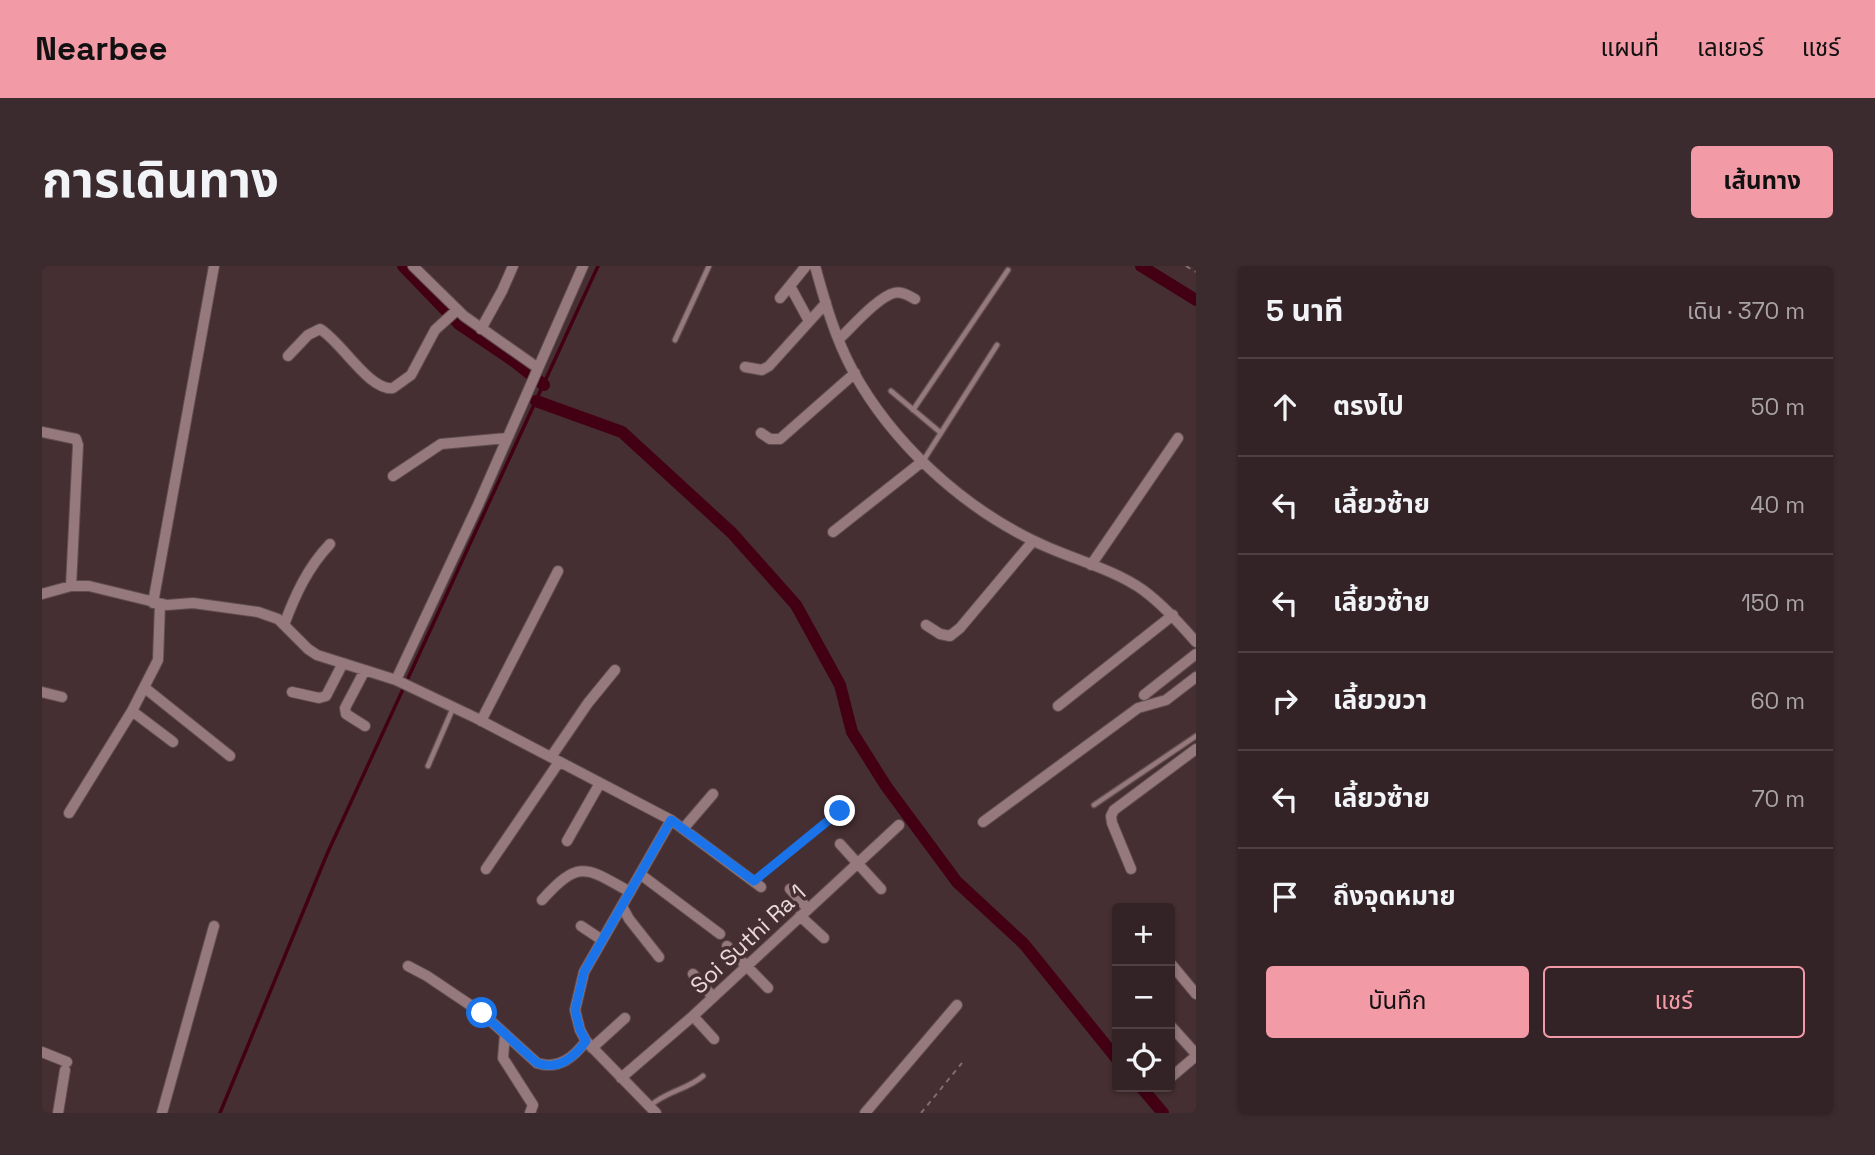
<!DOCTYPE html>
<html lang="th">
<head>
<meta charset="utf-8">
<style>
  :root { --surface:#342326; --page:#3c2b2e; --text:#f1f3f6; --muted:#a9a4a7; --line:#4e4043; --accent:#f39aa7 }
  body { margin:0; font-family:"Space Grotesk","Noto Sans Thai",sans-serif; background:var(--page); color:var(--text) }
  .controls { position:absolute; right:21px; bottom:21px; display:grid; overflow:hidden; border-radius:7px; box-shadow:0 2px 5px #0004 }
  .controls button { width:63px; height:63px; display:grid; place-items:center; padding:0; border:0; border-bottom:2px solid var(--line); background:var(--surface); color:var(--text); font:35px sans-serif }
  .stop { position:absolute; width:21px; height:21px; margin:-16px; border:5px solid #1a73e8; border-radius:50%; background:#fff }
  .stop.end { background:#1a73e8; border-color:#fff; box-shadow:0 2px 7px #0008 }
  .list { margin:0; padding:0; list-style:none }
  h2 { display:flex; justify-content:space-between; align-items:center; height:91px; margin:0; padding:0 28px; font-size:30px }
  h2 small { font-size:23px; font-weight:400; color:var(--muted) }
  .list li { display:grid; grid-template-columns:46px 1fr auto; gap:21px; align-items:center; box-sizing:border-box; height:98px; padding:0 28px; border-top:2px solid var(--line) }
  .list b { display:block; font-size:26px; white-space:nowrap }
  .list em { font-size:23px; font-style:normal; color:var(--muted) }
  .actions { display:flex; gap:14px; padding:21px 28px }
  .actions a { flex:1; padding:16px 0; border:2px solid var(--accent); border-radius:7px; text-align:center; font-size:24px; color:var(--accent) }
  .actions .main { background:var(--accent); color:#111 }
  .icon { flex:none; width:38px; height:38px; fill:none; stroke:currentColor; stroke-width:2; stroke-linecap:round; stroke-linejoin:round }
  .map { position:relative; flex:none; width:1154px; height:847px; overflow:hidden; border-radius:7px }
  header { display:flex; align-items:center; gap:42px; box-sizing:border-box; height:98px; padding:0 35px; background:var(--accent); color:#111 }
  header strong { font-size:33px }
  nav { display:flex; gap:38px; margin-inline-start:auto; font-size:24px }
  .intro { display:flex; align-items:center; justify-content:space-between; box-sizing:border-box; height:168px; padding:0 42px }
  h1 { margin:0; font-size:49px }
  .button { padding:18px 32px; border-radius:7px; background:var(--accent); color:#111; font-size:24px; font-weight:700 }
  main { display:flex; gap:42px; padding:0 42px }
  aside { flex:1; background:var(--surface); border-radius:7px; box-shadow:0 2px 5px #0004 }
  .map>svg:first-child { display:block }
</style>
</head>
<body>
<header>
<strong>Nearbee</strong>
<nav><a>แผนที่</a><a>เลเยอร์</a><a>แชร์</a></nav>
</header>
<div class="intro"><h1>การเดินทาง</h1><a class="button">เส้นทาง</a></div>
<main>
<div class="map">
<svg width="1154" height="847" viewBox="0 0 1154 847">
  <rect width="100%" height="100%" fill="#462f32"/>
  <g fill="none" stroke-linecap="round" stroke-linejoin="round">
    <path stroke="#430015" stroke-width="3.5" d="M178,847L285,588L556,0"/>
    <path stroke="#430015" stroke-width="12" d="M361,0L417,58L473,96L502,119
      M1099,0L1154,34
      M494,135L580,166L690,267L754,339L798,419L810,466L844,520L915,616L982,678L1075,793
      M1099,821L1121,847"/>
    <g stroke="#614d50" stroke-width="7">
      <path id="lane" d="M633,74L667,0
        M849,125L899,167
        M871,144L966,4
        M881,195L955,79
        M386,500L411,442
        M1052,539L1154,470
        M712,615L798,545
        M608,840C624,825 645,824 661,810"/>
    </g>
    <g stroke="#614d50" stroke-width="12">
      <path id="street" d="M371,0L422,50L496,102
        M773,0C783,36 793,72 811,105C850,176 917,238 990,274C1025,292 1068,301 1101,324C1121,339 1137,357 1154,376
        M748,20L767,55
        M738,32L764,0
        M439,63L460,25L471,0
        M797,73C810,61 836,31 852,27C860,25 867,30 873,33
        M246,90L266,69L278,63C300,76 327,125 351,122L369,109L393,64L415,44
        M703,101L720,104L727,100L784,37
        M0,166L34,173L36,179L29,320
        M719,167L728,173H738L813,107
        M351,210L399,178L465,172
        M791,266L881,195
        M1049,299L1136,172
        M0,328L29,320H47L125,339L151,337L216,346L236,353L266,383L275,389L354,414L434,452L629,554L719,621
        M111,337L172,0
        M242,359C253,329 266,301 288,278
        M884,359L898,368L908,370L918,362L991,275
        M323,404L303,442L304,448L323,460
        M354,414L436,239L541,0
        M103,422L188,490
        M0,426L20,431
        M250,426L277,432L284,430L301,397
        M1102,429L1154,388
        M1016,440L1131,349
        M90,445L131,476
        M439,455L516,305
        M509,491L546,437L573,404
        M27,547L90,445L116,394L118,338
        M941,556L1096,442L1124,434L1154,411
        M641,563L671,528
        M525,575L558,517
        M798,578L839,623
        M444,603L517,496
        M1089,603L1070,557L1069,550L1072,544L1154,483
        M598,608L678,668
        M748,623L766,643
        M500,634C537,593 544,601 588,626
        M580,640L587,653L617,691
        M758,650L782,672
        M539,660L560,674
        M685,680L726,722
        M1130,699L1154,728
        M366,700L385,710L440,747L495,797C517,804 532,791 544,775
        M651,708L671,731
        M651,750L672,773
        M1128,759L1154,788
        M463,768L461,792L491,839L488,847
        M550,782L583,752
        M0,786L25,796
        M579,812L651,750L857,559
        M1128,812L1154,790
        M16,847L23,804
        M120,847L172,660
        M614,847L544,775L538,764L533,744L542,706L629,554
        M823,847L915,739"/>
    </g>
    <path stroke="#816c6f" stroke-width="2" stroke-dasharray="5 5" stroke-linecap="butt" d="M1144,0L1154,6
      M879,847L920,797"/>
    <use href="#lane" stroke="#95797c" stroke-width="4.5"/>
    <use href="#street" stroke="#95797c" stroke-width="10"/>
  </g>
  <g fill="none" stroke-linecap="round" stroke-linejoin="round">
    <path stroke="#1a73e8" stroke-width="9" d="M440,747L495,797C517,805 532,791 544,775L538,764L533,744L542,706L629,554L712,615L798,545"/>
  </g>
  <g text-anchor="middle" stroke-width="7" stroke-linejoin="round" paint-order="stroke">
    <g font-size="23" fill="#e9d9db" stroke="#462f32">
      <text transform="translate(706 673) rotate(-43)" y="8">Soi Suthi Ra 1</text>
    </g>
  </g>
</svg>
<div class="controls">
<button>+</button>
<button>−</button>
<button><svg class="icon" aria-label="locate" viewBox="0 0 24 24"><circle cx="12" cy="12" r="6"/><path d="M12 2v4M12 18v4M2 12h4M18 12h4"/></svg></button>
</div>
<div class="stop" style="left:440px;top:747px"></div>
<div class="stop end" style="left:798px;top:545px"></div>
</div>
<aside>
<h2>5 นาที<small>เดิน · 370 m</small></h2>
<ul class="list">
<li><svg class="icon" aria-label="ahead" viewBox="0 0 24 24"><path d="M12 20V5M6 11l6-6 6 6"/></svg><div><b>ตรงไป</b></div><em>50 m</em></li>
<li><svg class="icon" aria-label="left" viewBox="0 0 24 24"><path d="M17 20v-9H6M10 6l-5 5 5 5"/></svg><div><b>เลี้ยวซ้าย</b></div><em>40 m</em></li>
<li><svg class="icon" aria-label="left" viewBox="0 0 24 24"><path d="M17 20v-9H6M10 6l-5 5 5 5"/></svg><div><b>เลี้ยวซ้าย</b></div><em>150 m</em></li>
<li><svg class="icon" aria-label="right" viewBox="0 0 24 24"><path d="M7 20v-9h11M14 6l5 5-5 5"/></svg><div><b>เลี้ยวขวา</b></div><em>60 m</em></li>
<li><svg class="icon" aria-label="left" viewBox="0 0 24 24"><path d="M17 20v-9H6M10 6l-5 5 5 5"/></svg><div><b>เลี้ยวซ้าย</b></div><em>70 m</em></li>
<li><svg class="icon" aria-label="arrive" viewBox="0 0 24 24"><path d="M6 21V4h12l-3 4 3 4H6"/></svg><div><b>ถึงจุดหมาย</b></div></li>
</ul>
<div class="actions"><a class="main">บันทึก</a><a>แชร์</a></div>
</aside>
</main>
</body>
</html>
